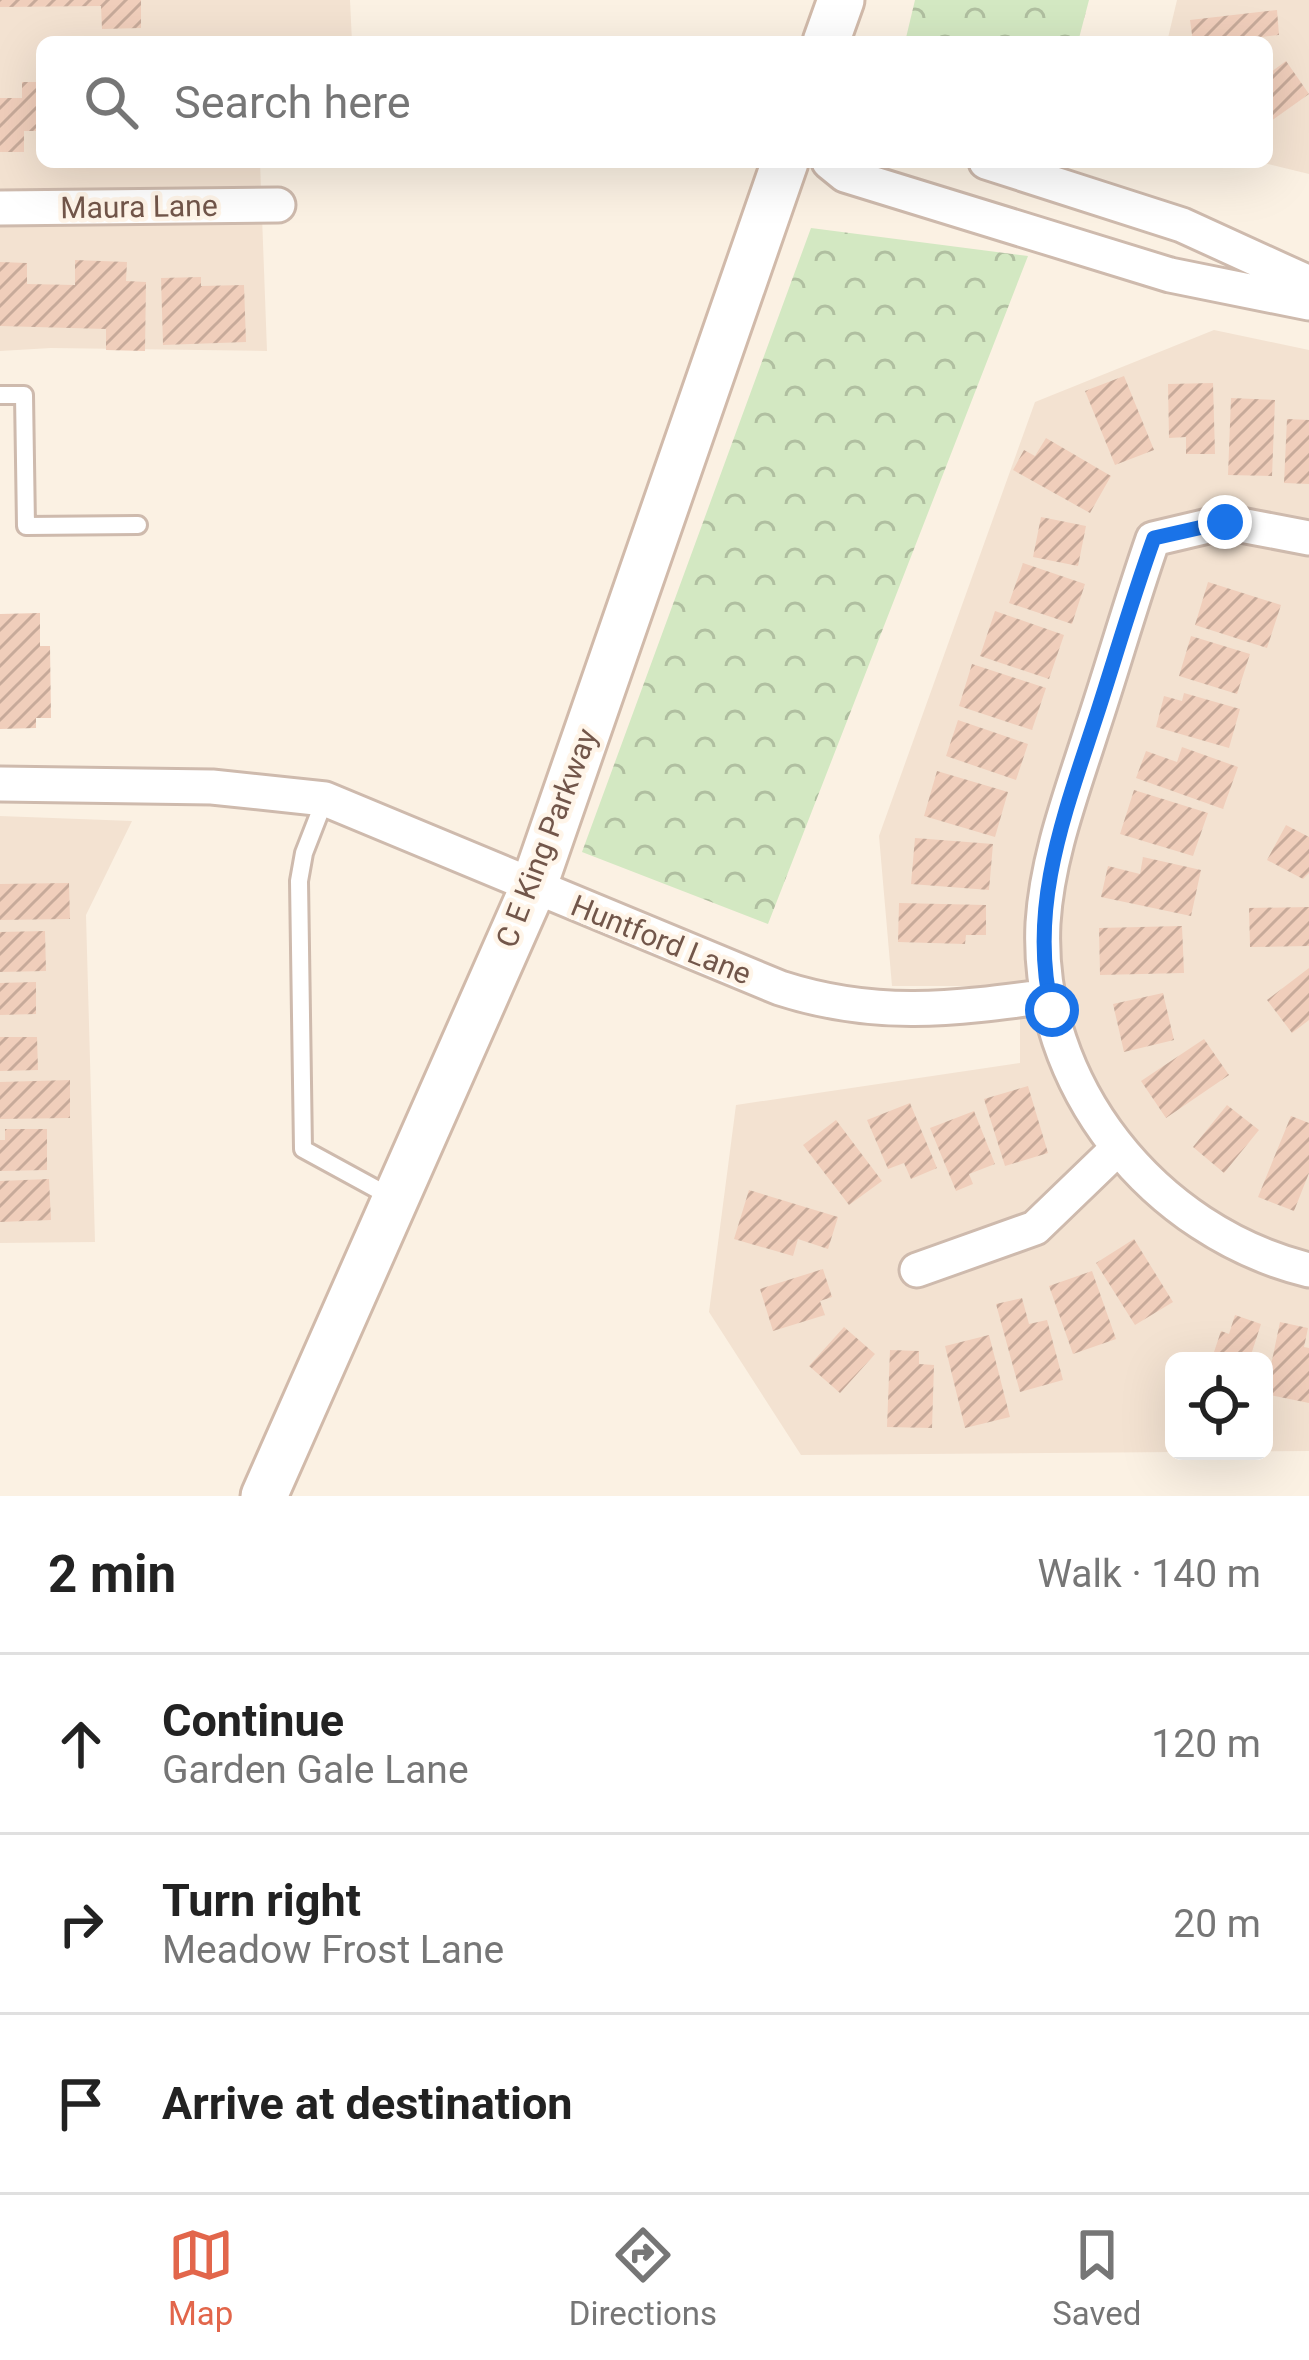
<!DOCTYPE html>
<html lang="en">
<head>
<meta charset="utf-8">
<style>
  :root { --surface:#fff; --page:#f2f2f2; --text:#222; --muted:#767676; --line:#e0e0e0; --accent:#e2664b }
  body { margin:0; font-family:Roboto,sans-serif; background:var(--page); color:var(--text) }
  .controls { position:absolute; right:36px; bottom:36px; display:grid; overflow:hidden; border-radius:18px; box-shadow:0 12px 48px #0002 }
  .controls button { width:108px; height:108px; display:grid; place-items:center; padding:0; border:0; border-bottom:3px solid var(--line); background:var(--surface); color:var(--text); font:60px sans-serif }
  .stop { position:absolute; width:36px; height:36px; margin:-27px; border:9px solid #1a73e8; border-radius:50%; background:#fff }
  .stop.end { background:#1a73e8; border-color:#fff; box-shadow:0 3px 12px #0008 }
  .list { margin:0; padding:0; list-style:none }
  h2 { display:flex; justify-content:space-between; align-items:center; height:156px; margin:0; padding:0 48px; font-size:51px }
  h2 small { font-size:39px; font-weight:400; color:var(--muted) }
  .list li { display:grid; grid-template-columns:78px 1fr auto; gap:36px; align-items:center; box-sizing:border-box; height:180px; padding:0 48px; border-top:3px solid var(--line) }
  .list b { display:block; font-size:45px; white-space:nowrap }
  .list p { margin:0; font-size:39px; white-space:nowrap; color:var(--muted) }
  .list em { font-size:39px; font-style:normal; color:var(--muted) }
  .icon { flex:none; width:66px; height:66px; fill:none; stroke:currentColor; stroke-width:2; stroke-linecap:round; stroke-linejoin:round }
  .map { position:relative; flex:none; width:1309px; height:1496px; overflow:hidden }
  .search { position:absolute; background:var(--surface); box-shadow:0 12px 48px #0002; left:36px; right:36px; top:36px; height:132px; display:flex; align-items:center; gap:30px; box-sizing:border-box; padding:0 42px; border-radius:18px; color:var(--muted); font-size:45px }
  .sheet { height:696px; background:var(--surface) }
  nav { display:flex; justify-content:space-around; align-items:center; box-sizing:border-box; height:168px; border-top:3px solid var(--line); background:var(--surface); font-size:33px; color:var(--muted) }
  nav a { display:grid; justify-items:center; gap:6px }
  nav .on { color:var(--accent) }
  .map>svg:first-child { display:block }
</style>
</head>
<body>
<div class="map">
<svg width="1309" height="1496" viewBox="0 0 1309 1496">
  <defs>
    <pattern id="forest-crowns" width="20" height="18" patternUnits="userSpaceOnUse" patternTransform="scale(3)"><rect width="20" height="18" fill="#d3e8c2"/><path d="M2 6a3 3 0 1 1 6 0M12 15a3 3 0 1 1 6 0" fill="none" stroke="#b0bfa0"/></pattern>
    <pattern id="building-hatch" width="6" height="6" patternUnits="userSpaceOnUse" patternTransform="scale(3)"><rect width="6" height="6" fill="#f0cebb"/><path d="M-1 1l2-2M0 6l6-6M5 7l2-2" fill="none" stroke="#c7aa9a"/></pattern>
  </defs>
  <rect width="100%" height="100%" fill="#fbf1e3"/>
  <path fill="#f3e2d1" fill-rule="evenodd" d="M0,0H350L352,42H42V162H260L267,351L51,348L0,351Z
    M1177,0H1309V174L1260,162H1267V42H1167Z
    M1214,330L1309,350V1451L801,1455L709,1312L736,1105L1020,1063V986H892L879,836L1035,402ZM1174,1361H1264V1451H1174Z
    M0,816L132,821L86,915L95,1242L0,1243Z"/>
  <path fill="url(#forest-crowns)" d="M915,0H1089L1078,42H905Z
    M811,228L1028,256L768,924L582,852Z"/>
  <path fill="url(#building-hatch)" d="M0,0H141V28L102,29L101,6L0,7Z
    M1277,10L1279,35L1260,37L1261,42H1193L1190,20Z
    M1286,61L1309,94L1267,124V75Z
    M22,82H42V131H24V152H0V98H22Z
    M75,260L127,262L126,281L146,282L145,351L106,350V329L0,326V262L27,263V284L75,285Z
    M201,277V286L244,285L246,342L163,345L161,278Z
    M1124,376L1154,450L1115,465L1085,391Z
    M1213,383L1215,454H1186V437L1169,438L1168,384Z
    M1231,398L1275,400L1272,476L1228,475Z
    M1287,419L1309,420V484L1284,483Z
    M1046,438L1111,476L1090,513L1013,470L1024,450L1035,456Z
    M1041,517L1086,526L1078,566L1033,557Z
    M1023,563L1085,584L1072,624L1009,603Z
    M1208,582L1281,605L1267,648L1195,625Z
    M995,611L1064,635L1049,679L980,656Z
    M40,613V646H50L51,718H36V728L0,729V614Z
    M1191,636L1250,654L1237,694L1179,676Z
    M972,664L1046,688L1032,730L959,706Z
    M1184,693L1240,709L1229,748L1156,727L1164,696L1182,701Z
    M958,720L1028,744L1016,780L946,756Z
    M1182,747L1238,767L1223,809L1136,778L1146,751L1177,762Z
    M937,771L1008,792L995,837L924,816Z
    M1134,790L1208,813L1193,856L1120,834Z
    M1286,825L1309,837V873L1303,879L1267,860Z
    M915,838L993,844L989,890L911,884Z
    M1143,857L1201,870L1191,916L1101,897L1108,866L1140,874Z
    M69,883L70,919L0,920V884Z
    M899,903L986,905V935H966L965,944L898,942Z
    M1309,907V946L1250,947L1249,908Z
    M1182,926L1184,973L1100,975L1099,928Z
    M45,931L46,971L0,972V932Z
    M1309,968V1020L1292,1033L1267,1000Z
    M36,982V1014L0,1015V983Z
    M1163,993L1174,1040L1124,1052L1113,1004Z
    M0,1037H37L38,1070L0,1071Z
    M1204,1039L1229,1075L1166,1118L1141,1081Z
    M70,1080V1118L0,1119V1082Z
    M1028,1086L1048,1153L1005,1166L984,1099Z
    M910,1103L937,1168L911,1179L904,1163L888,1169L867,1120Z
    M1227,1105L1259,1130L1224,1173L1193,1147Z
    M974,1111L995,1164L969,1174L973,1184L956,1191L930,1128Z
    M1291,1116L1309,1123V1173L1294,1211L1258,1197Z
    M836,1120L882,1181L849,1205L803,1145Z
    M5,1129H47V1170L0,1171V1140H5Z
    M49,1179L51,1220L0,1222V1181Z
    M749,1190L838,1217L828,1249L798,1239L793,1256L734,1239Z
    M1134,1239L1173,1302L1135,1325L1096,1263Z
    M823,1269L832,1297L820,1301L825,1315L773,1331L760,1289Z
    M1092,1271L1116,1339L1073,1354L1049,1286Z
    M1022,1298L1029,1324L1047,1320L1063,1380L1020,1392L996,1304Z
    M1235,1315L1261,1324L1249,1361H1211L1221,1331L1229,1334Z
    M1280,1322L1308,1328L1304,1347L1309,1348V1403L1265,1394Z
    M844,1327L875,1354L840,1393L809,1366Z
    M989,1335L1010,1417L965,1428L945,1346Z
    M890,1350L919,1351V1364L934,1365L932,1428L887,1427Z"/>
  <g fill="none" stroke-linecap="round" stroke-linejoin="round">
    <g stroke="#cebaad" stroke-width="22">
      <path id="lane" d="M0,395H24L26,526L138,525
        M325,799L304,853L299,881L303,1149L391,1197"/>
    </g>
    <g stroke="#cebaad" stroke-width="39">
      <path id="street" d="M829,162L845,175L1170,275L1309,303
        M986,162L1182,225L1309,283
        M0,208L278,205
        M1309,538L1225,522L1153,539C1131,602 1113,666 1092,729C1072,792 1047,857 1043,923C1035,1085 1154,1232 1309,1270
        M0,784L212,787L325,799L780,988C876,1019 952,1009 1049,996
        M917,1270L1035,1228L1118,1148"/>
    </g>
    <g stroke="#d1baaa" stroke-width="51">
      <path id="secondary" d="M826,42L841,0
        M264,1496L533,888L785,162"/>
    </g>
    <use href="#lane" stroke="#fff" stroke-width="16"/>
    <use href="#street" stroke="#fff" stroke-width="33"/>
    <use href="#secondary" stroke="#fff" stroke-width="45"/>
  </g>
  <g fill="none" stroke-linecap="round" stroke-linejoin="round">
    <path stroke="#1a73e8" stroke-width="15" d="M1052,1010C1027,907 1066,810 1097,714C1116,655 1133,596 1154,538L1225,522"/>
  </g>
  <g text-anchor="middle" stroke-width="9" stroke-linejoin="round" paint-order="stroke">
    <g font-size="30" fill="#72564a" stroke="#fff5e9">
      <text transform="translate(139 207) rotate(-1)" y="10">Maura Lane</text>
      <text transform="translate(547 838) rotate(-69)" y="10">C E King Parkway</text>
      <text transform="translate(661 940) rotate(22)" y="10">Huntford Lane</text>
    </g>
  </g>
</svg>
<div class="controls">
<button><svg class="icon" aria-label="locate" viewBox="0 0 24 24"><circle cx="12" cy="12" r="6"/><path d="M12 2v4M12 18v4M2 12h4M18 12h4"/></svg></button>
</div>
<div class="stop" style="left:1052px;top:1010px"></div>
<div class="stop end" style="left:1225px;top:522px"></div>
<div class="search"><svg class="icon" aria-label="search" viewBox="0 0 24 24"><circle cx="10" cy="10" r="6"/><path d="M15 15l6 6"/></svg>Search here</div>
</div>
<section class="sheet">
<h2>2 min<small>Walk · 140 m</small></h2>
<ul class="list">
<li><svg class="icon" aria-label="ahead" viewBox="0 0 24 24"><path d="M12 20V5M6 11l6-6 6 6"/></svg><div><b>Continue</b><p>Garden Gale Lane</p></div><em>120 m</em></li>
<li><svg class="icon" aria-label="right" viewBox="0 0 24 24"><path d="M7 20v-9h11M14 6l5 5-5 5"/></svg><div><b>Turn right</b><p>Meadow Frost Lane</p></div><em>20 m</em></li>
<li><svg class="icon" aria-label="arrive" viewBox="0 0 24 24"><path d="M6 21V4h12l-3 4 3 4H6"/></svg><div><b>Arrive at destination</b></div></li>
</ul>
</section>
<nav>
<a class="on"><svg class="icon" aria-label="map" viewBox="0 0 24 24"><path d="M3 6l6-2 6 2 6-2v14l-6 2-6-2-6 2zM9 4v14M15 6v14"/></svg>Map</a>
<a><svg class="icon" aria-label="directions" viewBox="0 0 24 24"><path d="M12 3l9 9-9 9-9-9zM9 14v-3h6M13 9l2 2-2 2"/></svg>Directions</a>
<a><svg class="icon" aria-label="saved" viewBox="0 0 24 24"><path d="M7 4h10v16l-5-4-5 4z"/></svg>Saved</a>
</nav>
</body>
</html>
